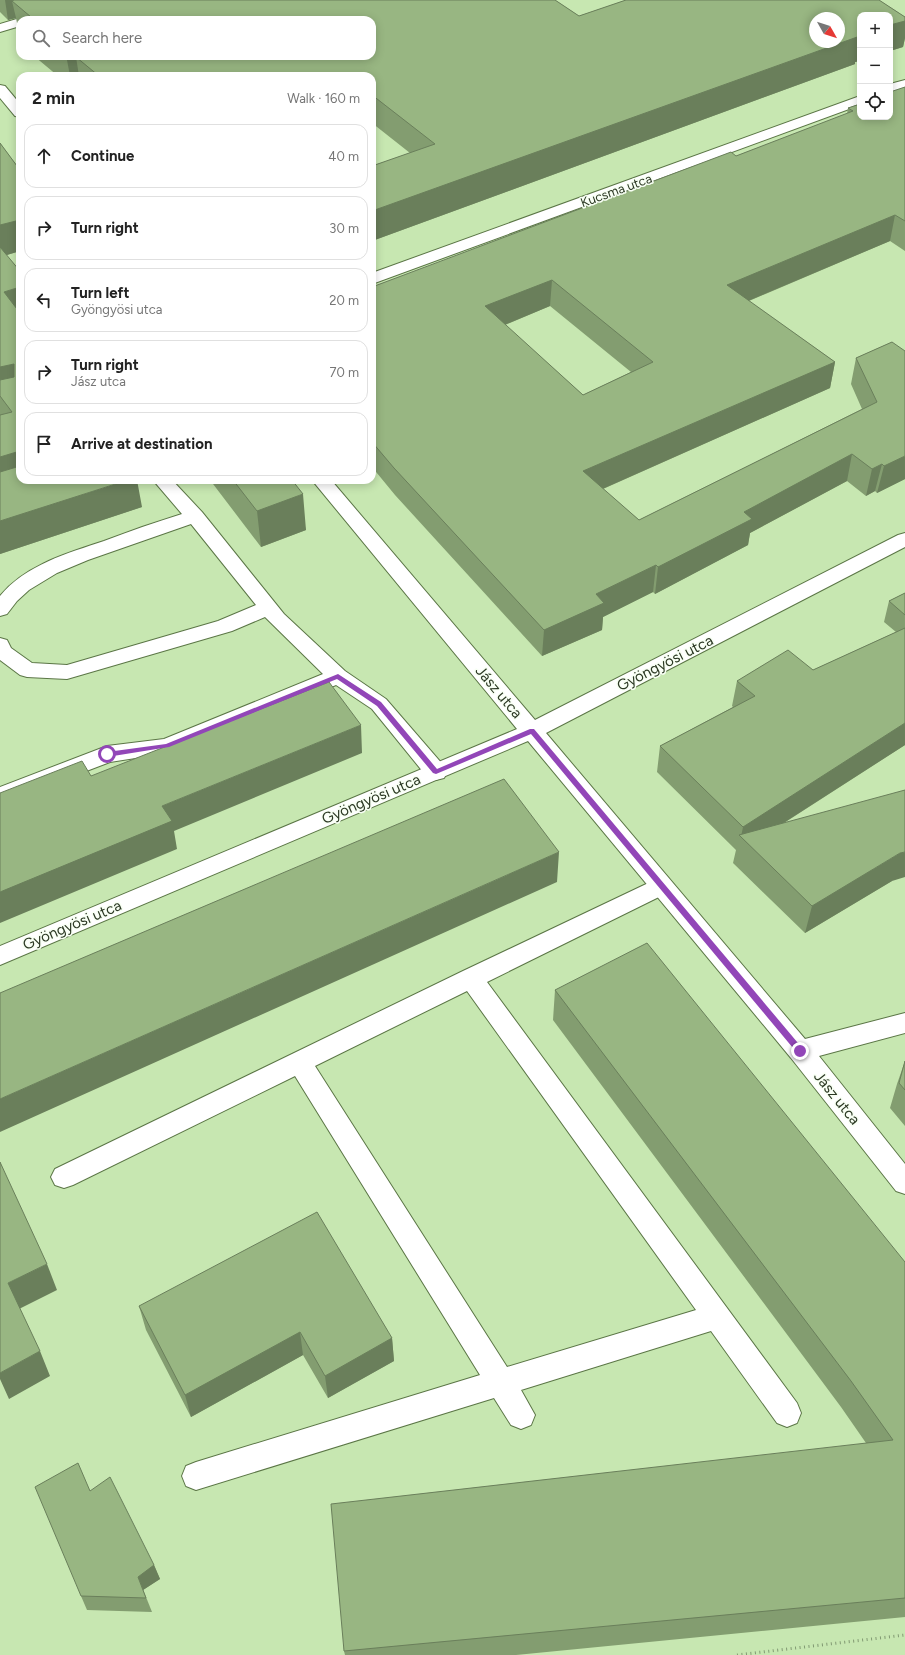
<!DOCTYPE html>
<html lang="en">
<head>
<meta charset="utf-8">
<style>
  :root { --surface:#fff; --page:#f6f6f6; --text:#222; --muted:#767676; --line:#e0e0e0 }
  body { margin:0; font-family:Figtree,sans-serif; background:var(--page); color:var(--text) }
  .controls { position:absolute; right:12px; top:12px; display:grid; overflow:hidden; border-radius:8px; box-shadow:0 2px 10px #0003 }
  .controls button { width:36px; height:36px; display:grid; place-items:center; padding:0; border:0; border-bottom:1px solid var(--line); background:var(--surface); color:var(--text); font:20px sans-serif }
  .compass { position:absolute; left:809px; top:12px; width:36px; height:36px; border-radius:50%; background:var(--surface); box-shadow:0 2px 10px #0003; rotate:129deg }
  .stop { position:absolute; width:12px; height:12px; margin:-9px; border:3px solid #9246b8; border-radius:50%; background:#fff }
  .stop.end { background:#9246b8; border-color:#fff; box-shadow:0 1px 4px #0008 }
  .list { margin:0; padding:0; list-style:none }
  h2 { display:flex; justify-content:space-between; align-items:center; height:52px; margin:0; padding:0 16px; font-size:17px }
  h2 small { font-size:13px; font-weight:400; color:var(--muted) }
  .list li { display:grid; grid-template-columns:26px 1fr auto; gap:12px; align-items:center; box-sizing:border-box; height:64px; margin:0 8px 8px; padding:0 8px; border:1px solid var(--line); border-radius:12px }
  .list b { display:block; font-size:15px; white-space:nowrap }
  .list p { margin:0; font-size:13px; white-space:nowrap; color:var(--muted) }
  .list em { font-size:13px; font-style:normal; color:var(--muted) }
  .icon { flex:none; width:22px; height:22px; fill:none; stroke:currentColor; stroke-width:2; stroke-linecap:round; stroke-linejoin:round }
  .map { position:relative; flex:none; width:905px; height:1655px; overflow:hidden }
  .search { position:absolute; background:var(--surface); box-shadow:0 2px 10px #0003; left:16px; top:16px; width:360px; height:44px; display:flex; align-items:center; gap:10px; box-sizing:border-box; padding:0 14px; border-radius:12px; color:var(--muted); font-size:15px }
  .panel { position:absolute; background:var(--surface); box-shadow:0 2px 10px #0003; left:16px; top:72px; width:360px; height:412px; border-radius:12px }
  .map>svg:first-child { display:block }
</style>
</head>
<body>
<div class="map">
<svg width="905" height="1655" viewBox="0 0 905 1655">
  <rect width="100%" height="100%" fill="#c7e7b1"/>
  <g fill="none" stroke-linecap="round" stroke-linejoin="round">
    <g stroke="#5b7646" stroke-width="2">
      <path id="service" d="M153,480H172L202,512L284,614L345,671L386,699L444,766L447,772L444,778L436,780L428,778L372,709L336,685L174,752L110,762L0,804V787L107,746L164,739L323,674L265,617L232,631L67,679L27,677L20,675L0,660V638L7,640L11,648L32,663L67,665L218,621L256,605L191,524L88,560L57,573L29,590L17,601L7,614L0,616V596C25,565 68,553 104,541C130,531 156,522 182,514Z
        M661,877L669,880L672,886L669,892L487,982L797,1403L801,1413L797,1423L787,1427L777,1423L711,1331L521,1390L535,1415L531,1425L521,1429L511,1425L494,1398L196,1490L186,1486L182,1476L186,1466L196,1462L480,1375L295,1076L73,1185L64,1188L55,1185L51,1177L55,1169L463,971ZM467,991L696,1310L507,1367L315,1066Z"/>
    </g>
    <g stroke="#5b7646" stroke-width="2">
      <path id="minor" d="M20,18L25,20H20V26L0,32V24Z
        M905,80V89L890,93V84Z
        M0,85L5,86L20,104V117L15,116L0,98Z
        M860,96V105L372,284V273Z
        M312,480H331L535,720L898,535L905,533V547L546,733L805,1039L905,1013V1033L819,1056L905,1164V1194L896,1191L791,1058L528,741L0,965V946L517,729Z"/>
    </g>
    <path stroke="#819972" stroke-width="3" stroke-dasharray="1 3.5" stroke-linecap="butt" d="M737,1655L905,1635"/>
    <use href="#service" fill="#fff" fill-rule="evenodd"/>
    <use href="#minor" fill="#fff" fill-rule="evenodd"/>
  </g>
  <path fill="#839d70" fill-rule="evenodd" d="M0,0H555L579,16L626,0H879L905,17V38L903,47L890,51V15H860V61L855,62V64L372,241V166L410,153L372,123V76H58L34,56H372V20H20V30L18,28L16,18L8,20L0,12ZM815,18H839V42H815Z
    M905,87V251L890,241L749,301L835,362L830,388L603,489L639,520L862,409L851,384L856,358L892,342L905,479L877,493L875,491L866,496L847,481L750,533L748,545L655,594L653,592L603,617L602,630L542,656L395,495L372,467V287L736,156L847,114L848,108ZM550,306L631,372L583,395L505,325Z
    M0,143L20,170V251L7,255L20,480L142,507L0,554Z
    M210,480H292L306,530L261,547Z
    M905,593V745L784,823L892,881L805,933L733,863L736,850L657,772L660,746L733,707L732,706L737,681L813,670L896,632L884,622L889,601Z
    M555,990L905,1262V1617L516,1655H345L344,1651L866,1443L841,1407L553,1020Z
    M905,1061V1126L890,1108L897,1084Z
    M139,1306L392,1338L394,1361L328,1398L303,1355L191,1417L146,1330Z
    M90,1491L154,1565L160,1579L143,1590L152,1612L87,1610L81,1596Z"/>
  <path fill="#6a7f5b" d="M5,0H76L12,1L16,18L8,20Z
    M905,21V38L903,47L890,51V25Z
    M860,35V61L855,62V64L372,241V211Z
    M76,57L79,76H70L67,60Z
    M895,215L890,241L724,311L727,285Z
    M20,220V251L0,257V225Z
    M552,280L550,306L485,333V306Z
    M20,287V319L4,292Z
    M835,362L830,388L582,498L583,471Z
    M14,364L20,390L0,396V367Z
    M20,451V480L0,490V457Z
    M852,454L847,481L750,533L748,545L655,594L658,567L744,512Z
    M905,456V479L877,493L884,466Z
    M882,464L875,491L866,496L872,469Z
    M128,480H137L142,507L0,554V521Z
    M303,494L306,530L261,547L257,511Z
    M656,565L653,592L603,617L602,630L542,656L544,630L596,594Z
    M905,723V745L749,845L741,837L743,827Z
    M361,725L362,753L174,831L177,849L0,923V892L162,806Z
    M559,852L557,882L0,1132V1099Z
    M905,852V877L892,881L805,933L812,906L900,853Z
    M47,1264L57,1290L19,1309L8,1283Z
    M300,1332L303,1355L191,1417L185,1395Z
    M392,1338L394,1361L328,1398L325,1376Z
    M40,1351L50,1376L9,1399L0,1379V1373Z
    M154,1565L160,1579L143,1590L152,1612L138,1577Z"/>
  <path fill="#98b682" stroke="#6a7f5b" fill-rule="evenodd" d="M14,0H555L579,16L626,0H879L905,17V21L890,25V15H860V35H857L860,36L372,211V166L435,144L372,95V76H99L76,57L67,60L63,56H372V20H21L31,17L12,1ZM815,18H839V42H815Z
    M905,87V221L895,215L727,285L835,362L583,471L639,520L877,402L856,358L892,342L905,351V456L884,466L882,464L872,469L852,454L744,512L752,519L658,567L656,565L596,594L604,603L544,630L394,468L372,442V287L731,152L736,156L853,111L848,108L860,104V117H890V92ZM552,280L653,362L583,395L485,306Z
    M0,143L20,170V220L0,225Z
    M0,247L20,271V287L4,292L20,313V451L0,457V415L12,412L0,396V380L14,377V364L0,367Z
    M20,466V480H128L0,521V472Z
    M233,480H292L303,494L257,511Z
    M905,593V615L889,601Z
    M905,628V723L743,827L660,746L755,696L737,681L788,650L813,670Z
    M329,682L361,725L162,806L172,821L0,892V793L82,761L91,776Z
    M504,779L559,852L0,1099V993Z
    M905,790V852L900,853L812,906L739,835Z
    M647,943L905,1262V1598L344,1651L331,1504L893,1440L851,1381L555,990Z
    M905,1061V1090L899,1083Z
    M0,1162L47,1264L8,1283L40,1351L0,1373Z
    M317,1212L392,1338L325,1376L300,1332L185,1395L139,1306Z
    M78,1463L90,1491L110,1477L154,1565L138,1577L146,1598L81,1596L35,1487Z"/>
  <path fill="#9246b8" d="M338,674L381,702L437,769L530,729H534L803,1049V1054H798L531,734L436,774L433,773L377,706L337,679L169,747L107,757L104,754L107,752L166,744Z"/>
  <g text-anchor="middle" stroke-width="3" stroke-linejoin="round" paint-order="stroke">
    <g font-size="13" fill="#2b3823" stroke="#f8fff4">
      <text transform="translate(616 190) rotate(-20)" y="5">Kucsma utca</text>
    </g>
    <g font-size="15" fill="#2b3823" stroke="#f8fff4">
      <text transform="translate(665 663) rotate(-27)" y="5">Gyöngyösi utca</text>
      <text transform="translate(499 692) rotate(50)" y="5">Jász utca</text>
      <text transform="translate(371 799) rotate(-23)" y="5">Gyöngyösi utca</text>
      <text transform="translate(72 925) rotate(-23)" y="5">Gyöngyösi utca</text>
      <text transform="translate(837 1098) rotate(51)" y="5">Jász utca</text>
    </g>
  </g>
</svg>
<div class="controls">
<button>+</button>
<button>−</button>
<button><svg class="icon" aria-label="locate" viewBox="0 0 24 24"><circle cx="12" cy="12" r="6"/><path d="M12 2v4M12 18v4M2 12h4M18 12h4"/></svg></button>
</div>
<svg class="compass" viewBox="-18 -18 36 36"><path d="M0-13l5 13h-10z" fill="#e53935"/><path d="M0 13l5-13h-10z" fill="#767676"/></svg>
<div class="stop" style="left:107px;top:754px"></div>
<div class="stop end" style="left:800px;top:1051px"></div>
<div class="search"><svg class="icon" aria-label="search" viewBox="0 0 24 24"><circle cx="10" cy="10" r="6"/><path d="M15 15l6 6"/></svg>Search here</div>
<section class="panel">
<h2>2 min<small>Walk · 160 m</small></h2>
<ul class="list">
<li><svg class="icon" aria-label="ahead" viewBox="0 0 24 24"><path d="M12 20V5M6 11l6-6 6 6"/></svg><div><b>Continue</b></div><em>40 m</em></li>
<li><svg class="icon" aria-label="right" viewBox="0 0 24 24"><path d="M7 20v-9h11M14 6l5 5-5 5"/></svg><div><b>Turn right</b></div><em>30 m</em></li>
<li><svg class="icon" aria-label="left" viewBox="0 0 24 24"><path d="M17 20v-9H6M10 6l-5 5 5 5"/></svg><div><b>Turn left</b><p>Gyöngyösi utca</p></div><em>20 m</em></li>
<li><svg class="icon" aria-label="right" viewBox="0 0 24 24"><path d="M7 20v-9h11M14 6l5 5-5 5"/></svg><div><b>Turn right</b><p>Jász utca</p></div><em>70 m</em></li>
<li><svg class="icon" aria-label="arrive" viewBox="0 0 24 24"><path d="M6 21V4h12l-3 4 3 4H6"/></svg><div><b>Arrive at destination</b></div></li>
</ul>
</section>
</div>
</body>
</html>
